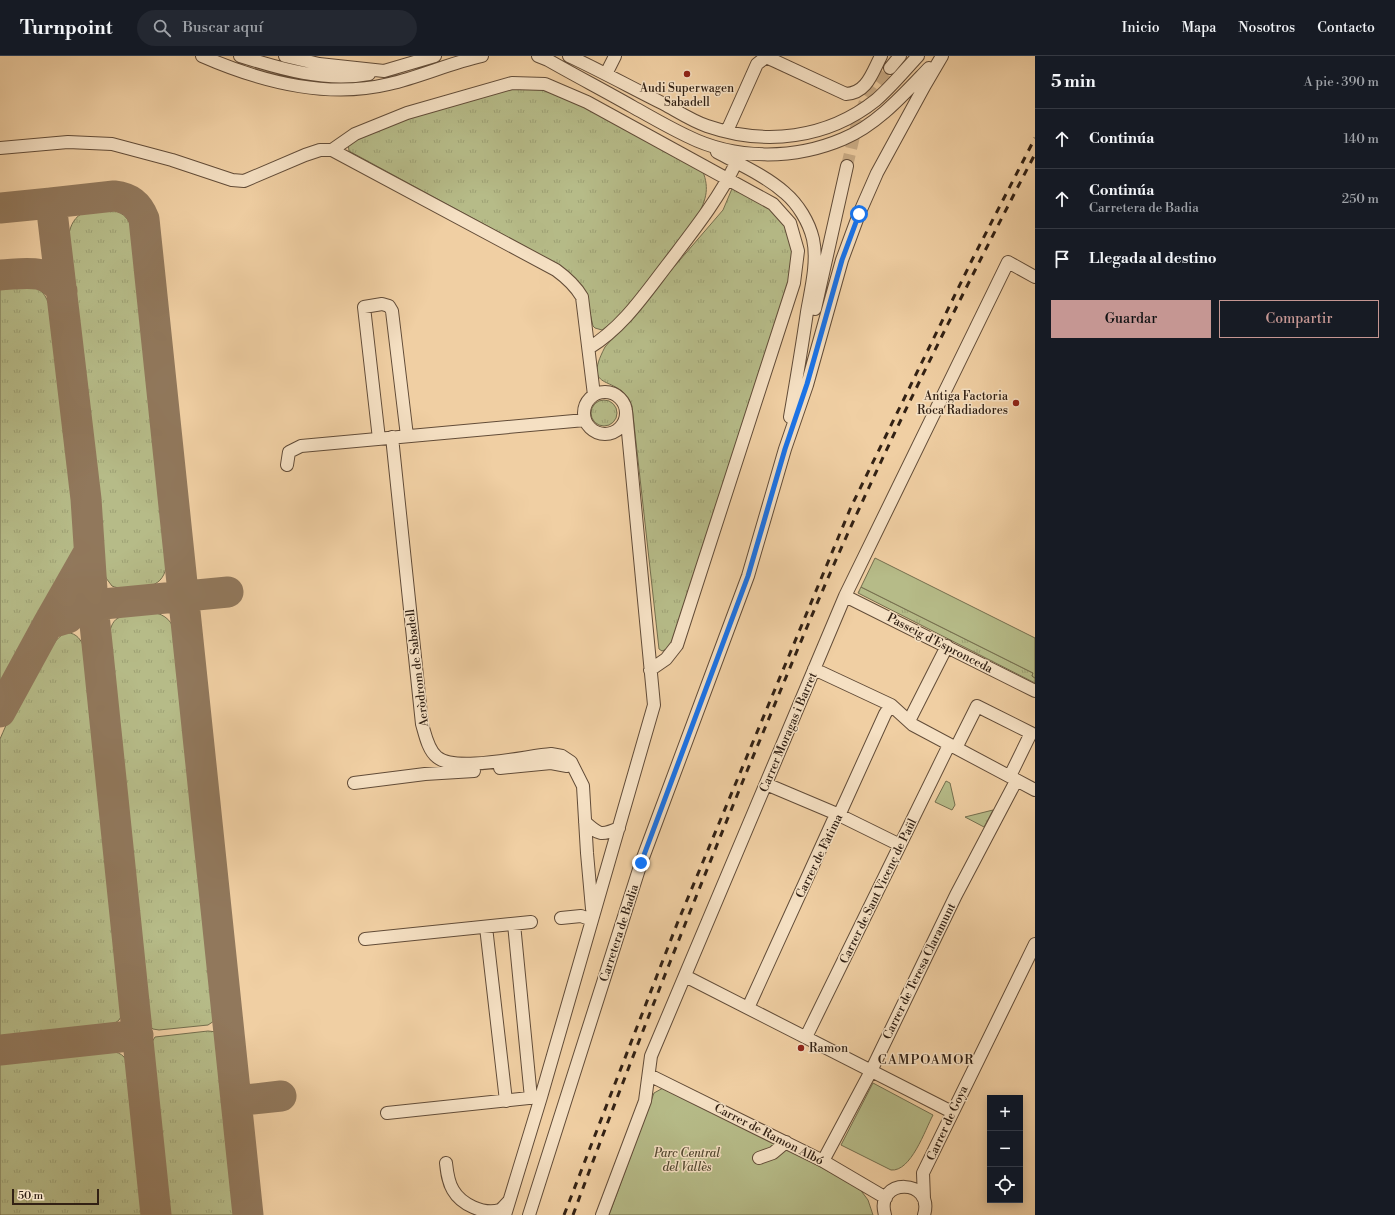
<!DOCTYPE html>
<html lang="es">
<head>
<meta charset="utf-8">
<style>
  :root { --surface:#171b24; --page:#242831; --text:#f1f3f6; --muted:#9ea1a6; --line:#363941; --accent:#c59692 }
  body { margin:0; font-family:"Libre Bodoni",serif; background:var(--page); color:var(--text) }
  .controls { position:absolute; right:12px; bottom:12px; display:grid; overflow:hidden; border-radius:0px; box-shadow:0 2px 10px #0003 }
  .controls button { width:36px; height:36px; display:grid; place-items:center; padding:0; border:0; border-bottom:1px solid var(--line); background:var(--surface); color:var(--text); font:20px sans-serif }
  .scale { position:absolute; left:12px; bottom:10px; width:87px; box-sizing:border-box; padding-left:4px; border:2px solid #322114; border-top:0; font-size:11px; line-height:14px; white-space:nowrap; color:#322114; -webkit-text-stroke:3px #f5e0c3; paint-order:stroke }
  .stop { position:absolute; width:12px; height:12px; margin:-9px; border:3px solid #1a73e8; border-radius:50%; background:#fff }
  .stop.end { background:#1a73e8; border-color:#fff; box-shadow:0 1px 4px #0008 }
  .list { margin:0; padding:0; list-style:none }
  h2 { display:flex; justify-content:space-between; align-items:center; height:52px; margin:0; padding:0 16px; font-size:17px }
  h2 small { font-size:13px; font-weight:400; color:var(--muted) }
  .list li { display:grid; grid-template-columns:26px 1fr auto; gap:12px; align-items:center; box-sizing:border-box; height:60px; padding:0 16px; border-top:1px solid var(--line) }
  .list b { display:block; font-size:15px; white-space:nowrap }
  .list p { margin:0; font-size:13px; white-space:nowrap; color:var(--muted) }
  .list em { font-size:13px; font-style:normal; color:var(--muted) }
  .actions { display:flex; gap:8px; padding:12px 16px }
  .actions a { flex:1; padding:9px 0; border:1px solid var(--accent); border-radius:0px; text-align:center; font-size:14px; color:var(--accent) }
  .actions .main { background:var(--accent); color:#111 }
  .icon { flex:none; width:22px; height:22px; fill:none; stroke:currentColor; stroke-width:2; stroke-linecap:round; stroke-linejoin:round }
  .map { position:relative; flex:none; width:1035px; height:1159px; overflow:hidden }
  header { display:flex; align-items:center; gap:24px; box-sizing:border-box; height:56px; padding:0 20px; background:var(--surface); border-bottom:1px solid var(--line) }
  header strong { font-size:19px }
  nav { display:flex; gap:22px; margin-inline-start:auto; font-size:14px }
  .search { width:280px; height:36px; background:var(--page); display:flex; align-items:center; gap:10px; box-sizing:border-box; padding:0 14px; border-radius:22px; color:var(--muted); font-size:15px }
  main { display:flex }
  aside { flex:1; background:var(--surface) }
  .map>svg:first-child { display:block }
</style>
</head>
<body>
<header>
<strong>Turnpoint</strong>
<div class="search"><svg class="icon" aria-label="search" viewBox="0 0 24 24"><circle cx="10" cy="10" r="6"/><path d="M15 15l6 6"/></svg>Buscar aquí</div>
<nav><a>Inicio</a><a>Mapa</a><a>Nosotros</a><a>Contacto</a></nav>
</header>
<main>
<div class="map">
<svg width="1035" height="1159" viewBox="0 0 1035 1159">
  <defs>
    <pattern id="grass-tufts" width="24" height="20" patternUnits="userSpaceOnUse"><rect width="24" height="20" fill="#b6bb88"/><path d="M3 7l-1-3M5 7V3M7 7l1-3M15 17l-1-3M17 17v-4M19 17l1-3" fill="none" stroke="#9da074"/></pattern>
  </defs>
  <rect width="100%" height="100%" fill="#f0cfa3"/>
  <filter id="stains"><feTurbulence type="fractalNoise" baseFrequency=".005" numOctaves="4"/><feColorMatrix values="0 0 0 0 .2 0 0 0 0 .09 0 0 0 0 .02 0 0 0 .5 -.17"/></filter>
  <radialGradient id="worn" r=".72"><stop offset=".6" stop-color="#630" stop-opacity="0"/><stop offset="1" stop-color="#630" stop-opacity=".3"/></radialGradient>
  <path fill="url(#grass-tufts)" stroke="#746e4e" d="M535,30L604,59L701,111C710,131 707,142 697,161L626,256L602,274L595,272L593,270L586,240L537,197L349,95L348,87L398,64L488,36Z
    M734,128L781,160L795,194L786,237L671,588L667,593L662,595L659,593L632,350C620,316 580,339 605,291L723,154Z
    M100,152C130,154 131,167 138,193L168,487C167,513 168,531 136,532C128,533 119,533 112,530L106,522L97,491L67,203C68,175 68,156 100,152Z
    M0,231C42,232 42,224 55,267L77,486L71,507L0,631Z
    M591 357a13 13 0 1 1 26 0a13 13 0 1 1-26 0Z
    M861,531L1033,617L1032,620L1035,622V627L858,537Z
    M139,555C178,555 175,576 181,608L217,956L214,965L208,969L159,974L153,973L146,966L109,605C109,593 106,569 118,562C124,559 132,558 139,555Z
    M64,577C84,574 87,601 90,615L123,928C123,938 126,956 119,964C108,977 20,983 0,985V683C15,649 35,601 64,577Z
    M993,754L984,771L965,761Z
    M208,975L217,976L219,984L238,1159H167L149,991L155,981Z
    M98,995C106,995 118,994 124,1001C137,1015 144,1133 147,1159H0V1004L72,996Z"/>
  <path fill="#b6bb88" stroke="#746e4e" d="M875,502L1035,582V622L1032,620L1033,617L861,531Z
    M946,725L950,727L955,749L952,754L935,746Z
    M873,1027L933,1059C925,1074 911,1116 891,1114L841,1089Z
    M663,1032L804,1102L859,1132L868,1144L873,1159H609L654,1037Z"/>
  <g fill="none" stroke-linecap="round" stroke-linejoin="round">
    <path stroke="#91785c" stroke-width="31" d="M51,147L114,140C130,142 138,148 144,163L248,1159
      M0,152L51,147L86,443L93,549L156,1159
      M0,219C24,218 46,211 62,235
      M89,496L48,568L72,553L93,549L228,536
      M0,656L48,568L68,562
      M0,994L138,979
      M236,1045L281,1040"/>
    <path stroke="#caac86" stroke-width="12" stroke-dasharray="12 6" stroke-linecap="butt" d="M847,110L858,63L865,46L890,12"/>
    <g stroke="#624c38" stroke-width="14">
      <path id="minor" d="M202,0C259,25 327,43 389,28C420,21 450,7 482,0
        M240,0C281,13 325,26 369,18
        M285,0L319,8L384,15L435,0
        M538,0L548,4C576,20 605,35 633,51C651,61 668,71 687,80C735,104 794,104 843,83C877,69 904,38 929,12
        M569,0C601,15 632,32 664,48C677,55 692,65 707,70C765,90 827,83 876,44C891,31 904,15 918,0
        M890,12L900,0
        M606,18L615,0
        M727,75L757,8L766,1L775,5L846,38C867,37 872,17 881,0
        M0,92L68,86L112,88L172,104L232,124L244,125L305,99L320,94H332L556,214C567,222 575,229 582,241L594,339
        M332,94L355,78L407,57L512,27L545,28L587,46L773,148L790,167L798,195L794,227L677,589L666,603L650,614
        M717,96C739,108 766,120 785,137C798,148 809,166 813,183C818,206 811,233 807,256C802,291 796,326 790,361
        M815,253L847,110
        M589,292C623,271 644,239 668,208C693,175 718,144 736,107
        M584 357a21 21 0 1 1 42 0a21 21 0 1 1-42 0Z
        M392,381L422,668C425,678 428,694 437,701C455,717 526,700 551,698L562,700L571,706L583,730L587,797L592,853
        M379,383L364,251L382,248L389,250L392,255L407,380
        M287,409L289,396L301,390L585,364
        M845,540L1035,635
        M814,613L891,649L913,669L1035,734
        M909,665L947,590
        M956,692L977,650L1031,677L1010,720
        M500,712L551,707L567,710
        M354,727L425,718L474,715
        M766,728L837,758L900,789
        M585,766C599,779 601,780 619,772
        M561,862L581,860L592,864
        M514,868L531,1042
        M486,871L506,1045
        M365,883L531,866
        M685,920L952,1056
        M748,952L833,765L841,755L885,658L891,649
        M806,981L949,689
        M649,1019L823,1105L886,1142
        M387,1057L538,1041
        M759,1102L773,1097L786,1086
        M823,1105L871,1015L956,839L1016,725
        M446,1107C447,1116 448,1126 453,1134C461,1148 483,1159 500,1154C503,1152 506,1148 509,1145
        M924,1143L923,1117L1035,888
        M505,1159L541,1041L654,649L626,355
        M529,1159L641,807L748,520L785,393L807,329L842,204L859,158L877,117L925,29L942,0
        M602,1159L645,1045L651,1000L845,540L1008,206L1035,221
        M885,1159C874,1121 935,1122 924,1159"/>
    </g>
    <use href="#minor" stroke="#f5e0c3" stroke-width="12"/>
    <path stroke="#322114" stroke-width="3" stroke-dasharray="7 7" stroke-linecap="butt" d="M564,1159L677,868L851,451L972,204L1035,82
      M573,1159C628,1010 687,862 747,715C784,627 819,539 859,453C914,333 974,215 1035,98"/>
  </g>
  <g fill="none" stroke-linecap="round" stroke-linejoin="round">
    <path stroke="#1a73e8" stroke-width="5" d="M641,807L748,520L785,393L807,328L842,204L859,158"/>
  </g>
  <g fill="#8f2418" stroke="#f5e0c3" stroke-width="1.5">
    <circle cx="687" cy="18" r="4"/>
    <circle cx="1016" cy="347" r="4"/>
    <circle cx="801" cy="992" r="4"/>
  </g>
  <g text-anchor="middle" stroke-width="3" stroke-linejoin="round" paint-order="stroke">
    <g font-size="12" fill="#322114" stroke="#f5e0c3">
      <text x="687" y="36">Audi Superwagen<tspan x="687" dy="14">Sabadell</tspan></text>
      <text x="1008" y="344" text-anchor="end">Antiga Factoria<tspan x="1008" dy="14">Roca Radiadores</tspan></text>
      <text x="809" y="996" text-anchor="start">Ramon</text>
    </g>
    <g font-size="12" fill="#322114" stroke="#f5e0c3">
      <text transform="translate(940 587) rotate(27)" y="4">Passeig d'Espronceda</text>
      <text transform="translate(417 612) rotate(-97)" y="4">Aeròdrom de Sabadell</text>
      <text transform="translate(788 676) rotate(-67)" y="4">Carrer Moragas i Barret</text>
      <text transform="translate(819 800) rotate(-64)" y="4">Carrer de Fàtima</text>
      <text transform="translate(878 835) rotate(-64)" y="4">Carrer de Sant Vicenç de Paül</text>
      <text transform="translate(619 877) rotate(-72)" y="4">Carretera de Badia</text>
      <text transform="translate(919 915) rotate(-64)" y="4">Carrer de Teresa Claramunt</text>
      <text transform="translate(947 1067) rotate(-65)" y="4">Carrer de Goya</text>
      <text transform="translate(769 1078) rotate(27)" y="4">Carrer de Ramon Albó</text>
    </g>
    <g font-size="12" font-style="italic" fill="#534831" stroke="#f5e0c3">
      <text x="687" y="1101">Parc Central<tspan x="687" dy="14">del Vallès</tspan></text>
    </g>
    <g font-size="13" letter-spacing="1" fill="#322114" stroke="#f5e0c3">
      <text x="926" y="1008">CAMPOAMOR</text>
    </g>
  </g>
  <rect width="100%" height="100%" filter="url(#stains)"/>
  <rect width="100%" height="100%" fill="url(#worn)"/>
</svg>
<div class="controls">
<button>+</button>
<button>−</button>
<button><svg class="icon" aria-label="locate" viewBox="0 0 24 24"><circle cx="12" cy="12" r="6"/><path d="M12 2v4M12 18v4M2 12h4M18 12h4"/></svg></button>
</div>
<div class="scale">50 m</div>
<div class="stop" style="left:859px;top:158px"></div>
<div class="stop end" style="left:641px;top:807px"></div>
</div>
<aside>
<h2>5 min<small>A pie · 390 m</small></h2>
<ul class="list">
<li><svg class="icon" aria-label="ahead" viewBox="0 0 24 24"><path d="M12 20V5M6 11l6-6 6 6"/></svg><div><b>Continúa</b></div><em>140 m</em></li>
<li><svg class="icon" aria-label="ahead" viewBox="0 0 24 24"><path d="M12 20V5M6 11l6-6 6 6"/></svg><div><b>Continúa</b><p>Carretera de Badia</p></div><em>250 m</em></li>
<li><svg class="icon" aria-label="arrive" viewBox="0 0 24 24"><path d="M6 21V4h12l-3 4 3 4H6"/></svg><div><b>Llegada al destino</b></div></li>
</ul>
<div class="actions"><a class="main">Guardar</a><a>Compartir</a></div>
</aside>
</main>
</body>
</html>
